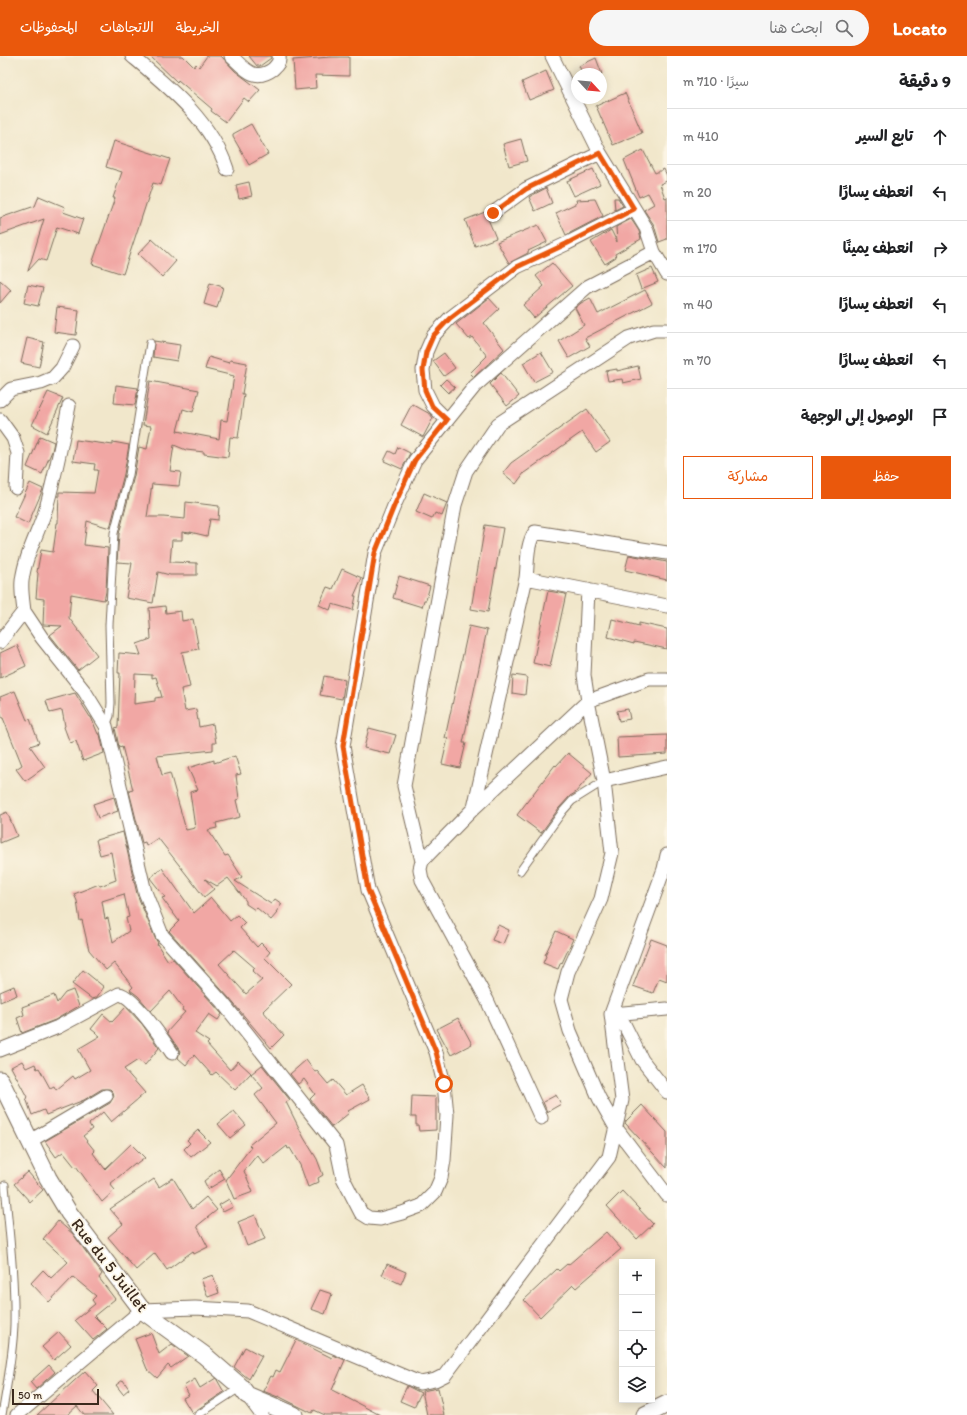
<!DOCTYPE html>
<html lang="ar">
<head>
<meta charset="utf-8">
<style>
  :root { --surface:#fff; --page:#f6f6f6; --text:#202124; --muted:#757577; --line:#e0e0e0; --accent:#ea580c }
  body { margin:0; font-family:Itim,"Playpen Sans Arabic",sans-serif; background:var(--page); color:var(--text); direction:rtl }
  .controls { position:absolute; right:12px; bottom:12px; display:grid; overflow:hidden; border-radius:0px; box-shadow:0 2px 10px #0003 }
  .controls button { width:36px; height:36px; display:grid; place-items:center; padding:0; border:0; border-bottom:1px solid var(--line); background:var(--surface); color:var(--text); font:20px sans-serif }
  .compass { position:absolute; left:571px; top:12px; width:36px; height:36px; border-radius:50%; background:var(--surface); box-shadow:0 2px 10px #0003; rotate:116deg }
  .scale { position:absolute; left:12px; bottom:10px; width:87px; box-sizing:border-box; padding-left:4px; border:2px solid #3b2a1e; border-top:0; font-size:11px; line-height:14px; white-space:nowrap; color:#3b2a1e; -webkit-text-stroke:3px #fcf5e5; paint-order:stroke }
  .stop { position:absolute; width:12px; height:12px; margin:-9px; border:3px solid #ea580c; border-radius:50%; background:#fff }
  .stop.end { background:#ea580c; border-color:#fff; box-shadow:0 1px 4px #0008 }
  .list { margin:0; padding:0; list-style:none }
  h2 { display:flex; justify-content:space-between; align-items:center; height:52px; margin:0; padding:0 16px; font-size:17px }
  h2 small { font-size:13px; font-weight:400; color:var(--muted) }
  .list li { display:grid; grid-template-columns:26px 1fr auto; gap:12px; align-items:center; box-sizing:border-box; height:56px; padding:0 16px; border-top:1px solid var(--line) }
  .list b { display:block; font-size:15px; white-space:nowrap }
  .list em { font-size:13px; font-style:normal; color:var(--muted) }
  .actions { display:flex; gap:8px; padding:12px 16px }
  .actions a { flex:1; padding:9px 0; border:1px solid var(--accent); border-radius:0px; text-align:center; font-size:14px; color:var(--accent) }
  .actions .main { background:var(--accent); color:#fff }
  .icon { flex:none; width:22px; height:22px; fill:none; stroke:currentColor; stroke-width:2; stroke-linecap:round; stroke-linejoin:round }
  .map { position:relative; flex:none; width:667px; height:1359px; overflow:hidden; direction:ltr }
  header { display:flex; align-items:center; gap:24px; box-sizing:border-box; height:56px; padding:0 20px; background:var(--accent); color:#fff }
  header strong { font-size:19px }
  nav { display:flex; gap:22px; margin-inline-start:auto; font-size:14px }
  .search { width:280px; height:36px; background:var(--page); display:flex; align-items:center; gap:10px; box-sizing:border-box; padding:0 14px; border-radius:22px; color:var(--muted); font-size:15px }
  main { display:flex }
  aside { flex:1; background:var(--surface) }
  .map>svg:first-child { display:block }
</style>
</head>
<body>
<header>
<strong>Locato</strong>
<div class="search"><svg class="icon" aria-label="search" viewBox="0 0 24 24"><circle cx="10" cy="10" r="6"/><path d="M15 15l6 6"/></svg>ابحث هنا</div>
<nav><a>الخريطة</a><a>الاتجاهات</a><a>المحفوظات</a></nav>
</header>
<main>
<aside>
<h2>9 دقيقة<small>سيرًا · 710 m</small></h2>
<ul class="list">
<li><svg class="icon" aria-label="ahead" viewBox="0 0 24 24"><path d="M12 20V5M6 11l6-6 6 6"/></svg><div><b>تابع السير</b></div><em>410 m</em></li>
<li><svg class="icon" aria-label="left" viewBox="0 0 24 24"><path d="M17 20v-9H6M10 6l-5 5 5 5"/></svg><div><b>انعطف يسارًا</b></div><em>20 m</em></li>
<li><svg class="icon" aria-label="right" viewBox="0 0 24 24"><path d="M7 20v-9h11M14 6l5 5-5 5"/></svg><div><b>انعطف يمينًا</b></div><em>170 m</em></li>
<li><svg class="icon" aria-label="left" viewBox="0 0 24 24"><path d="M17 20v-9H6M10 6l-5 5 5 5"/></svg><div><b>انعطف يسارًا</b></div><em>40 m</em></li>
<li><svg class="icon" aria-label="left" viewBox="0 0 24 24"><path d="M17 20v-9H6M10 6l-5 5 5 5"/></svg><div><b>انعطف يسارًا</b></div><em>70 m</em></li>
<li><svg class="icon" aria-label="arrive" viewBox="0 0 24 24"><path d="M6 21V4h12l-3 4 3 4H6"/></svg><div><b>الوصول إلى الوجهة</b></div></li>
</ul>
<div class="actions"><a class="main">حفظ</a><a>مشاركة</a></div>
</aside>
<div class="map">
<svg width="667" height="1359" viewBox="0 0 667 1359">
  <rect width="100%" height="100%" fill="#fcf5e5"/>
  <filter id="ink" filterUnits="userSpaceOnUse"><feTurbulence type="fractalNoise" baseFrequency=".025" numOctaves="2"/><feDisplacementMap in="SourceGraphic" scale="8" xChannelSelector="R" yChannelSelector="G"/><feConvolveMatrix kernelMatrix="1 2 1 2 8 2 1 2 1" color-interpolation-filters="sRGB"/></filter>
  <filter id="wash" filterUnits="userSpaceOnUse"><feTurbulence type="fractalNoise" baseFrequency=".012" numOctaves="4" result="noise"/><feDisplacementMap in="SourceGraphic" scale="16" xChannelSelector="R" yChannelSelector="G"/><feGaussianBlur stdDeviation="0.9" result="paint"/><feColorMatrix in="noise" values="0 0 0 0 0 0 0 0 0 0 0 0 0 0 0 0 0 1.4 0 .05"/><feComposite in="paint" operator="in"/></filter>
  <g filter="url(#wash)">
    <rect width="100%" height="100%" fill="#f1e7cb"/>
    <g id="blocks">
      <path fill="#f1a7a4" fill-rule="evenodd" d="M150,0H183L194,11L196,8L199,11L207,0H221L235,15L260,34L249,46L244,42L226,66L211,55L212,53L178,24L177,26Z
        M249,0H271V2L260,10H257Z
        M330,1H349V20L315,19L316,32L295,34L293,4Z
        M596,2L602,18H583L579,10Z
        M546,15L554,34L529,44L522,26Z
        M625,37L642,77L613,89L596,50Z
        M251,68L268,98L249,109L233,81V78Z
        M521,83L527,105L509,110L503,88Z
        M114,85L170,103L161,129L153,127L123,218L92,208L115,142H113L122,116L106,111Z
        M643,94L655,117L664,113L667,120V125L660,128L665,142L667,141V183L659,186L654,169L644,154L654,148L648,137L639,141L624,104Z
        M593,113L600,128L574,140L567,125Z
        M249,126L252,140L239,143L236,129Z
        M546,132L552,147L535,155L529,141Z
        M39,140L65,151L63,156L83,163L78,178L57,171L46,205L39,203L28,215L44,163L0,179V162L35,150Z
        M614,142H618L623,150L615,154Z
        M595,143L603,160L566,179L556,157L577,147L576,144Z
        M485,156L496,182L475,190L465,164Z
        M631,163L639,175L641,183L615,198L616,201L605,208L591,186L611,174L617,186L616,171Z
        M538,169L547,186L528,195V197L509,207L497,186Z
        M152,183L176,205L162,221L138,198Z
        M552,207L572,230L534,262L523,249L544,230L536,220Z
        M652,212L658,226L641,233L636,219Z
        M0,224L11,234L0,247Z
        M210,227L223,231L217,252L204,248Z
        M28,229L43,232L38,250L24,247Z
        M645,234L652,247L585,282L590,290L569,302L559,285L584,269L575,252L581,247L590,242L598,258Z
        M489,242L499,253L484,267L504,293L474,321L470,317L487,300L472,281L469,283L456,268Z
        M57,251L79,254L76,279L54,276Z
        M27,282L44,286L39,311L21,307Z
        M154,285L180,289L177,305L153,301Z
        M541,296L553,316L534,326L523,307Z
        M444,297L455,312L444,320L433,305Z
        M209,301L229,307L230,304L247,307L242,338H244L238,382L230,381L228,401L204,398V396L186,394L174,389L170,415L181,416L179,430L152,428L147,461H163L185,463L186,446L219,450L218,464L210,463L207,480L190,476V477L182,476V484H172L170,506L197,507V519H170L158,516L153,547L126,542L132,507L117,506L119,478L134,420L139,391L147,393L151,370L143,369L150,325L199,334L193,356L183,353L177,375L219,383L221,364L227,365L234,320L205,313Z
        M638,310L641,323L623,327L622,323L608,325L606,315L617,313V315Z
        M501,317L519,340L507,350L490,328Z
        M446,323L455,331L448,337L440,329Z
        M116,329L138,332L135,349L114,347Z
        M48,336L63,342L47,377L32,369Z
        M412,348L430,358L433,362L423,381L401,369Z
        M587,353L610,386L596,396L582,376L524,417L516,428L503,417L511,407Z
        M40,380L54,386L52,395L42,418L27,411Z
        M76,384L113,389V386L129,389L124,418L110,472L87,465L84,489L108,492L106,536L104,544L71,538L69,562L97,599L78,614L50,579L62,570L43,569L44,543L36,542L38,517L37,516L41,494L53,496L57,467H58L59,436L94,437L98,414H94L95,408L73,405Z
        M398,391L410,397L402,413L384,405L389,395L395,398Z
        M30,427L43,433L28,468L14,461Z
        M424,437L447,447L442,460L435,457L432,463L416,456Z
        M485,469L503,472L488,556L471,553Z
        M629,499L667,506V524L625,514Z
        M342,513L362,522L354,540H356L353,554L332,548L330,554L319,549L327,531L333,533Z
        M399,520L430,530L426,544H424L422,551L393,542Z
        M548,535L566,538L550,611L533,607Z
        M165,550L166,557L181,555L182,565L193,563L199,593L182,596L190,631L181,633L185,655L196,653L199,671L213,668L216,687H213V694L157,700L162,719L170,717L186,774L195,772L190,736L198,734L188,712L214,704V707L235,700L241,718L236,719L239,743L236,744L240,761L216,767L217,772L208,774L225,800L228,799L242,821L235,825L271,848L275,843L282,848L276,856L277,857L271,864L257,852L255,854L246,848V845L228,822L217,830L205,823L214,833L204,841L158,782L146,790L145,786L142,787L129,735L133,734L122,690L119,691L115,672L118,671L120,617H118L119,597L141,599L137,588L151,583L149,552ZM135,618L152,619V622L156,621L162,641L155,642V645L134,648Z
        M612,563L639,570V567L667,573V593L634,586V588L608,581Z
        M469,570L487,574L463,687H466L460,712L442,708L448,682H445Z
        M17,589L26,610L0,622V597Z
        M513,619L527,621L525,639L512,637Z
        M324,620L345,624L342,643L320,639Z
        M15,635L27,664L30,663L39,687L30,690L45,711L25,725L16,713L22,709L3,662H2L0,656V641Z
        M75,637L90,661H91L98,678H100L104,697L83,705L76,685L70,687L64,671L65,670L62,654L50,657L46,645Z
        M628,653L630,663L619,665L617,655Z
        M369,672L396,679L390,698L364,692Z
        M667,679V698L618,701L617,681Z
        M568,697L592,717L575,737L570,740L559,752L541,777L517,759L555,709L556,710Z
        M114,741L118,755L98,762L93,748Z
        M7,756L17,780L0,787V759Z
        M123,776L137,838L155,882L158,887L157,888L168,905L173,903L222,958L218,964L209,958L195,977L209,986L207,988L230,1014L238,1005L251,1017L235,1034L216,1016L212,1019L194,999L186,1009L178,1002L180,995L167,976L185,956L182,954L183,952L170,935L151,955L138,940L130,934L133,931L114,907L106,914L89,894L82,864L80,865L77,845L74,838L99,828L100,830L116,824L111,796L100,799L96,784ZM124,838L129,861L126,862L129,875L113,886L108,862L105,863L102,845Z
        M162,812L194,857L211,842L230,865L237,859L245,867L240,872L257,891L261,887L270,896L265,902L291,928L263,955L284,979L271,992L229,942L169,875L179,865L162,842L165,841L150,822ZM234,894L255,912L252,915L262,924L246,938L219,908Z
        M498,869L509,874L503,888L492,884Z
        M556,875L573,883L562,907L561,906L558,913L543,907L546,900L545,899Z
        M651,883L667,889V925L659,922L653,937L633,930Z
        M83,914L104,931L96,942L92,943L72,928Z
        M14,930L17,939L0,946V936Z
        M73,934L79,950L55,964L22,977L17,962L24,959L22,951L54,939L57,947L65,937Z
        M126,951L142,968L159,992L145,1009L138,1004L124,1013L145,1037L111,1066L103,1056L89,1068L92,1073L83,1080L95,1095L93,1097L105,1113L131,1088L145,1102L137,1108L135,1107L110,1128L115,1134L102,1146L76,1110L75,1111L63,1096L56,1101L45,1085L110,1047L114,1040L113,1036L110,1033H102L84,1044L46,1059L44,1054L32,1059L26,1042L27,1041L11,1011L22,1005L26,1012L35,1008L37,1013L39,1012L50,1032L54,1030L56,1034L73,1020L75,1023L90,1014L78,993L100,980L91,973L103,958L112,966Z
        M458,962L472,988L451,999L437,973Z
        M306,1004L315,1016L317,1015L328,1028L333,1024L346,1039L362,1029L370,1043L348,1055L349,1057L332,1071L310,1043L315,1038L304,1023L298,1028L290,1018Z
        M262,1009L290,1044L286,1046L304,1082L317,1103L323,1119L318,1122L319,1126L308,1131L300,1109L290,1092L288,1093L287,1090L264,1108L257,1099L244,1115L253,1136L234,1143L226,1124L251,1091L249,1089L276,1067L255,1039L263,1032L251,1018Z
        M556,1039L561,1048L547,1056L543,1046Z
        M412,1040L436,1041V1074L419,1075L418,1069H416V1061H411Z
        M642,1049L667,1076V1112L625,1067L626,1065Z
        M234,1055L246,1069L230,1082L218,1068Z
        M198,1074L210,1086L191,1101L184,1093L190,1087L187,1084Z
        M219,1113L225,1123L208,1133L204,1125Z
        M28,1116L43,1134L30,1146L14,1128Z
        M173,1122L192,1153L206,1141L217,1154L197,1170L208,1191L194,1198L193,1195L167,1214L155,1197L136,1214L108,1181L123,1168L110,1153L154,1123L159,1131Z
        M622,1135L653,1168L637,1183L607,1150Z
        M229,1143L233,1151L223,1156L219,1149Z
        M255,1159L265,1183L247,1190L238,1166Z
        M58,1165L73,1178L102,1218L99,1222L115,1243L94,1260L107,1273L93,1284L75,1264L95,1248L92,1244L96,1240L73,1221L49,1246L31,1227L43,1214L51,1222L68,1206L43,1183Z
        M606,1176L621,1193L576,1232L573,1229L540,1261L524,1244L557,1213L559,1215L567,1208L568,1209Z
        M387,1208L406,1216L401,1228L382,1219Z
        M213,1219L219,1237L208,1241L201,1223Z
        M320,1234L332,1238L325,1258L311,1253Z
        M59,1276L71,1289L54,1304L42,1291Z
        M151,1277L159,1298L172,1288L188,1300L171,1312L168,1309L157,1322L147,1313L135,1283Z
        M296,1284L332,1302L333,1299L345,1304L332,1334L380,1359H325L314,1354L312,1357L278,1340V1341L263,1335L271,1320L273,1321L276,1314L280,1316Z
        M245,1291L262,1300L249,1323L234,1311Z
        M49,1309L55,1316L36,1333L30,1326Z
        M85,1315L98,1330L93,1335L113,1359H84L77,1350L67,1359H37Z
        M216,1322L224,1336L192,1357L183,1342L189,1339L184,1330L195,1323L200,1332Z
        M123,1324L129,1333L123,1338L116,1329Z
        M407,1330L421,1337L414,1351L400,1345Z
        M438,1332L444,1359H427L422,1335Z"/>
    </g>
  </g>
  <g filter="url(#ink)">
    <use href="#blocks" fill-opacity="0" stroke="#7b6c5b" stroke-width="1"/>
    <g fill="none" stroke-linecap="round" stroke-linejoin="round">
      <g stroke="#7b6c5b" stroke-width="9">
        <path id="service" d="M106,670L110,660L111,647L109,569L114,477L129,419L150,287
          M520,815L563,755L572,745L604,725
          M2,1359C7,1329 13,1299 14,1269C15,1222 9,1175 5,1129
          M198,1359L241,1331"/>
      </g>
      <g stroke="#7b6c5b" stroke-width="15">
        <path id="minor" d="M132,0C170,32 211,65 227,113
          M231,0C244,12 254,27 273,13C277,9 280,6 279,0
          M552,0L600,97L646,172L654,196
          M493,157L526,133L600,97
          M0,344L11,333L41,327L53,322L62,312L73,290
          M0,364L13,382L18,397L16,432
          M447,364L433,350L425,334L423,314L426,296L433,280L450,262L517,211L566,188L634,153
          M526,522L667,550
          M588,534L584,619L588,645L604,725L612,797L601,843L568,916L561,943L570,975L599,1042L616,1072L667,1139
          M24,555L42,582L85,636L106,670L145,836L162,879L223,947L336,1089L343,1122L361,1157L369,1162L380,1163L402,1157L421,1150L435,1136L441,1122L444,1104L447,1059L444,1028L436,996L368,834L343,690L375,497L394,450L415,404L475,330L587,231L654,196L667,218
          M0,586L24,555C23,546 21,535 22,525C25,499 39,476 46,452C56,418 62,384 69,350
          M604,725L667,711
          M474,752L526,522C528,506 526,489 535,476L667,497
          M422,805L404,730L455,449L466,415L498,368L629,282L654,274H667
          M613,958L667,953
          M619,958L642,1004L667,1036
          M0,994L58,971L119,938C133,939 164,985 172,997
          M541,1062L487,944L422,824L420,813L422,805L474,752L588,645L649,623H667
          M30,1085L106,1040
          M247,1339L262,1359
          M17,1359L142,1254L195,1252L248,1255L420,1327L435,1324L445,1319L609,1101L622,1044L611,958L664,813L667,799"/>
      </g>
      <g stroke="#7b6c5b" stroke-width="19">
        <path id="tertiary" d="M0,1024L48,1122L69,1157L142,1254L204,1299L241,1331L247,1339L294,1359
          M645,1359L667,1348"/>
      </g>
      <use href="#service" stroke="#fff" stroke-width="7"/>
      <use href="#minor" stroke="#fff" stroke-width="13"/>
      <use href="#tertiary" stroke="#fff" stroke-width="17"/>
    </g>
  </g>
  <g fill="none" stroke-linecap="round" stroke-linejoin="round" filter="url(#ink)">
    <path stroke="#ea580c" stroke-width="5" d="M444,1028L436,996L368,834L343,690L375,497L394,450L415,404L447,364L432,350L425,334L423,314L426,296L433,280L450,262L517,211L566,188L634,153L600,97L526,133L493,157"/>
  </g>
  <g text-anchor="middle" stroke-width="3.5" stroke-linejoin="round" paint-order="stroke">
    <g font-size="17" fill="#3b2a1e" stroke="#fcf5e5">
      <text transform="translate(110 1209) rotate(52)" y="6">Rue du 5 Juillet</text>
    </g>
  </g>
</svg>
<div class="controls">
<button>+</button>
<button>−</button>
<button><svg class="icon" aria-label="locate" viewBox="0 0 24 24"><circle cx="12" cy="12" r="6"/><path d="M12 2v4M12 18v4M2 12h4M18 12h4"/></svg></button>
<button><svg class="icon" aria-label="layers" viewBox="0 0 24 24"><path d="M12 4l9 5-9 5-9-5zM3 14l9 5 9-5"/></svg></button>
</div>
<svg class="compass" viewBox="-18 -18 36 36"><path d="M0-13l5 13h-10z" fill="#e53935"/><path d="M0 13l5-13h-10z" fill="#757577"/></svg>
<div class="scale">50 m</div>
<div class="stop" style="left:444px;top:1028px"></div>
<div class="stop end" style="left:493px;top:157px"></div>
</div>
</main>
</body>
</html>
